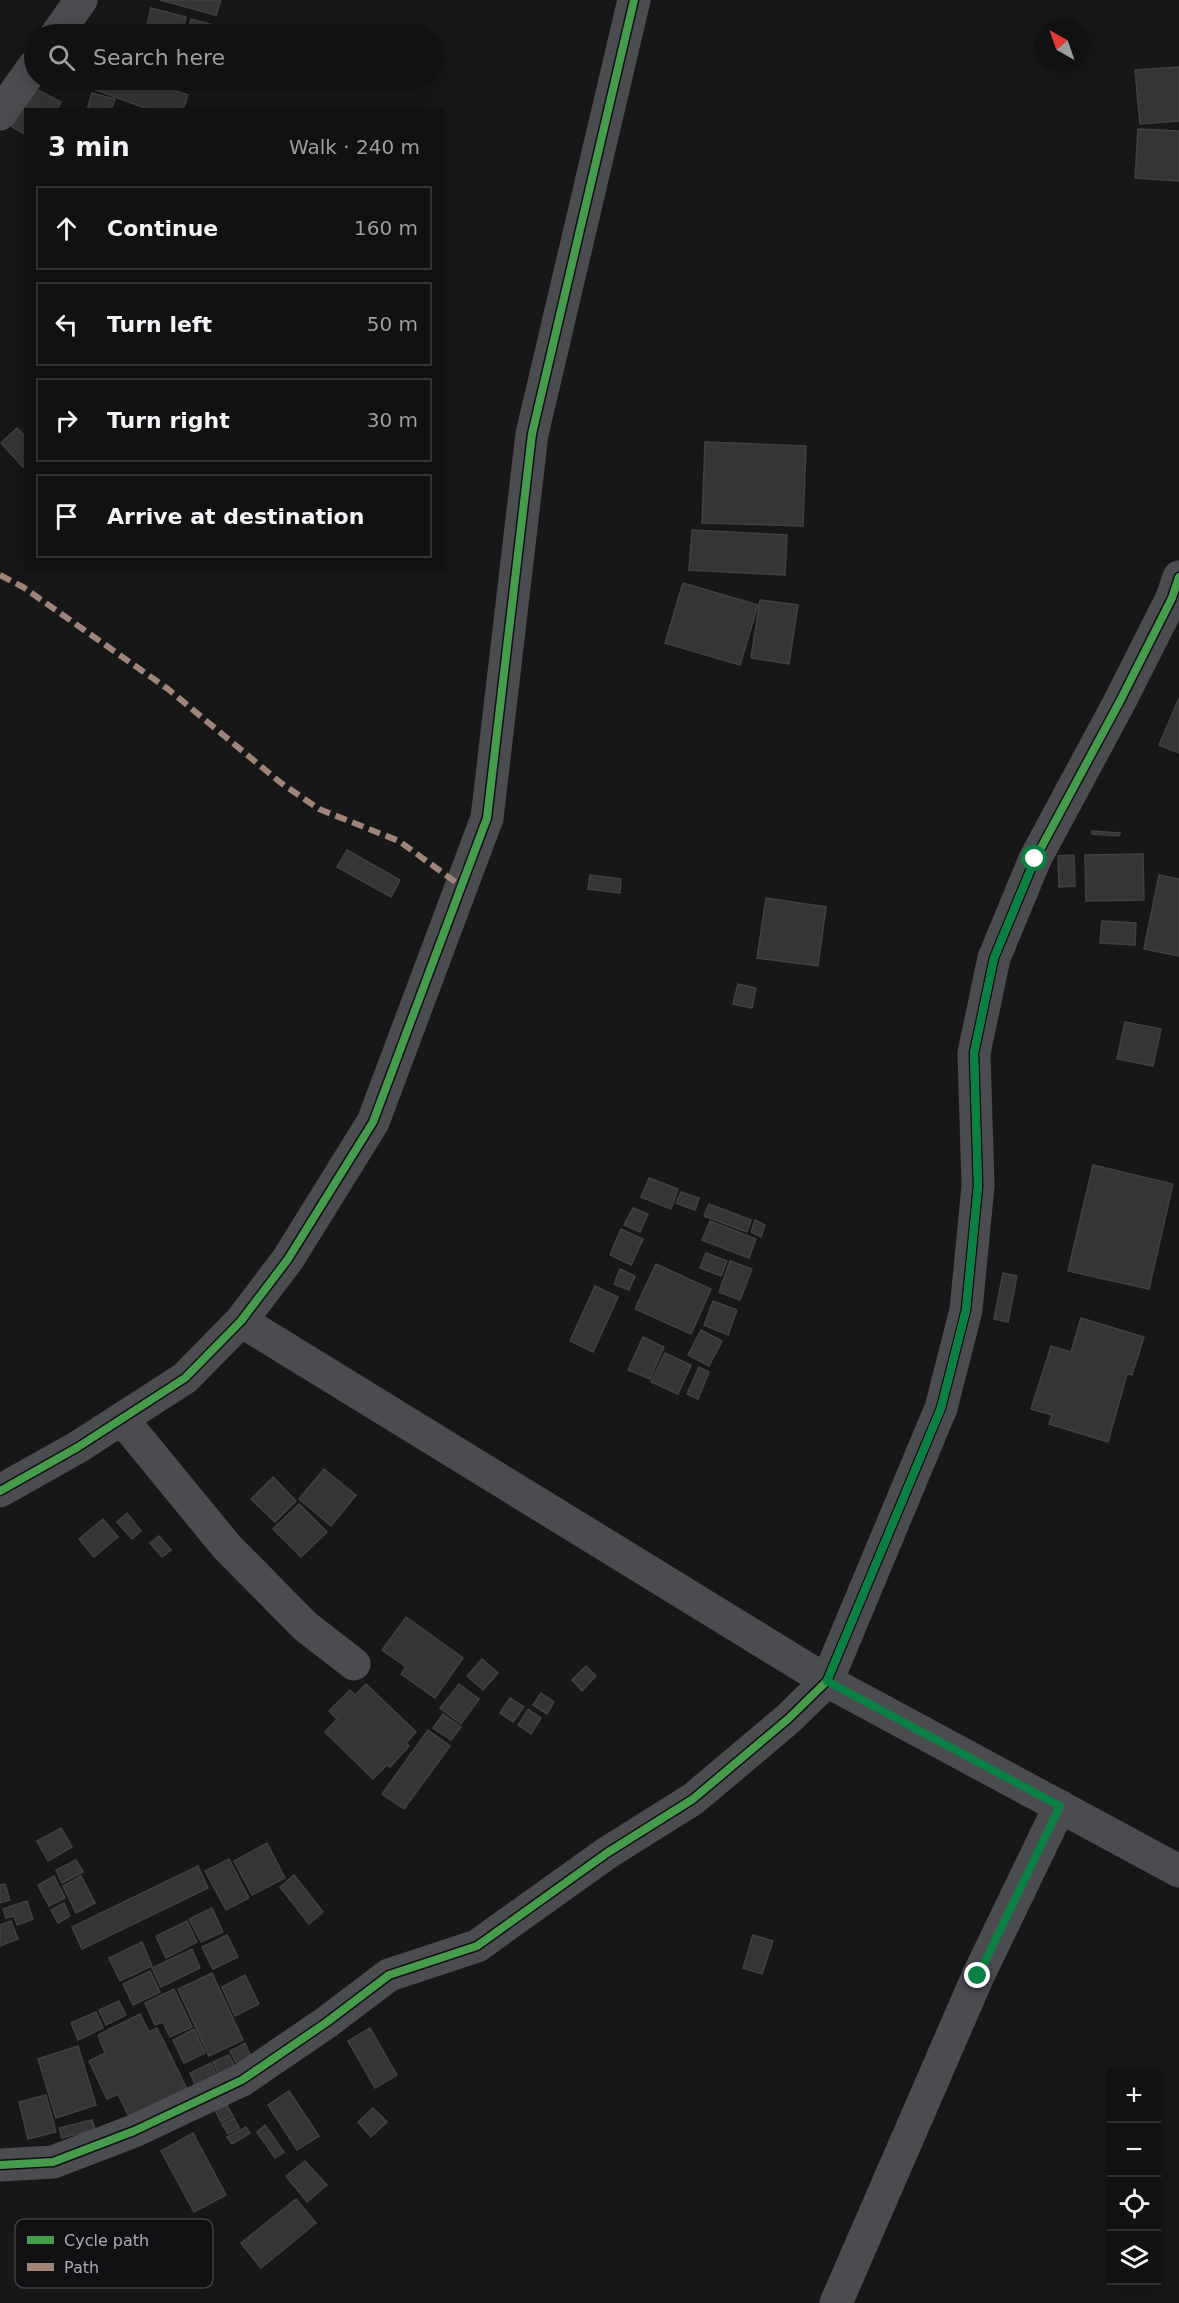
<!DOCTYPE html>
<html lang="en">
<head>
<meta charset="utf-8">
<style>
  :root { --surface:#111; --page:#1e1f1f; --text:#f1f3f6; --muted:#9c9d9f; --line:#303131 }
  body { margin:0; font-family:"DejaVu Sans",sans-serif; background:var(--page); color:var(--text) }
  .controls { position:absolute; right:18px; bottom:18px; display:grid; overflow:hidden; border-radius:0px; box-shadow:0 3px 15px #0003 }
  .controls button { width:54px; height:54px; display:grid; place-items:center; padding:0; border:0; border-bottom:2px solid var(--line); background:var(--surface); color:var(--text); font:30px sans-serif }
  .compass { position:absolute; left:1035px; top:18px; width:54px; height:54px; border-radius:50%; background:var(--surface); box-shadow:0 3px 15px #0003; rotate:320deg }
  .stop { position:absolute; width:18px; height:18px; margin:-14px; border:4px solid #0b8043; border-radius:50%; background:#fff }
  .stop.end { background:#0b8043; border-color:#fff; box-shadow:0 2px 6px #0008 }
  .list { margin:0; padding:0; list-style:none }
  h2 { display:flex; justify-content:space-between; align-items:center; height:78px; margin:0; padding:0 24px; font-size:26px }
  h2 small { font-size:20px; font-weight:400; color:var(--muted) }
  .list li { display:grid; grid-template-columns:39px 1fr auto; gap:18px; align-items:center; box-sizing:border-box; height:84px; margin:0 12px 12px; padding:0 12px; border:2px solid var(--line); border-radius:0px }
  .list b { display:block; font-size:22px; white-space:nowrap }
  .list em { font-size:20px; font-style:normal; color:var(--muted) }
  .icon { flex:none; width:33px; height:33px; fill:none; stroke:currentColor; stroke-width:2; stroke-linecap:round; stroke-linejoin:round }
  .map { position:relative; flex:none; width:1179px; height:2303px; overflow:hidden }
  .search { position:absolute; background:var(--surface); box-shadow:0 3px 15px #0003; left:24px; top:24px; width:420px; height:66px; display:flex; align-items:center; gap:15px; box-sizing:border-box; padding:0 21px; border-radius:33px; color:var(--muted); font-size:22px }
  .panel { position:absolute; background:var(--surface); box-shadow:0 3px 15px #0003; left:24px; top:108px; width:420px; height:462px; border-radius:0px }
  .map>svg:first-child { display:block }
</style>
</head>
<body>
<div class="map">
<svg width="1179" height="2303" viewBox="0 0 1179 2303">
  <rect width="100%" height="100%" fill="#171717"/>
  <path fill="#353536" stroke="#3f4043" stroke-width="1.5" d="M160,0H221L216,15Z
    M151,8L186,17L182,34H145Z
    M191,19L221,27L219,34H187Z
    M1179,67V121L1140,124L1135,70Z
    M85,80H145L188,95L183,110H150L83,85Z
    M174,80H206L203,88Z
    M34,88L61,102L57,110H26V135L12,127Z
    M92,93L115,99L111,110H87Z
    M1138,129L1179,131V181L1135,178Z
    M17,428L26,437V464L23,467L1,443Z
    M705,442L806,446L803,526L702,523Z
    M692,530L787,535L785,575L689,570Z
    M683,583L758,605L740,665L665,643Z
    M760,600L798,605L789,664L751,658Z
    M1179,698V753L1159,745Z
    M1092,831L1120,833L1119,836L1092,834Z
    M347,850L400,880L391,897L337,867Z
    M1143,854L1144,900L1086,901L1085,855Z
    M1074,855L1075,886L1059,887L1058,856Z
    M590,875L621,879L620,893L588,889Z
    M1159,875L1179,879V956L1144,949Z
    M766,898L826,907L818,966L757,958Z
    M1102,921L1136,923L1135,945L1100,943Z
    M738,984L756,988L752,1008L733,1004Z
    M1125,1022L1161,1029L1153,1066L1117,1059Z
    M1093,1165L1173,1184L1149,1289L1068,1271Z
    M649,1178L678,1189L671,1209L641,1197Z
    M681,1192L699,1198L695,1210L676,1203Z
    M709,1204L751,1220L747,1232L704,1216Z
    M633,1208L648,1214L640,1232L624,1225Z
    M755,1220L765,1225L761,1237L751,1232Z
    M710,1221L756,1239L749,1258L702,1240Z
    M621,1229L643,1239L631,1265L610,1255Z
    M706,1253L727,1261L721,1276L700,1268Z
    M730,1261L752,1269L740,1300L719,1292Z
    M656,1264L711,1289L691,1334L635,1309Z
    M620,1269L635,1276L629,1290L614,1284Z
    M1003,1273L1017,1276L1008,1322L994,1319Z
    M595,1286L618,1297L593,1352L570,1341Z
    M713,1301L737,1310L728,1335L704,1325Z
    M1081,1318L1144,1337L1132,1375L1127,1374L1108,1442L1049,1424L1052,1415L1031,1409L1051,1346L1071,1352Z
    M701,1330L722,1341L709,1366L688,1355Z
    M643,1337L664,1347L650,1379L628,1370Z
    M665,1353L691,1365L678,1394L651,1382Z
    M699,1367L709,1372L698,1399L687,1394Z
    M324,1469L356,1495L331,1526L299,1499Z
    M273,1477L296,1501L275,1522L251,1499Z
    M299,1504L327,1532L301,1557L273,1529Z
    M127,1513L141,1531L132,1539L117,1522Z
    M103,1519L118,1537L94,1557L79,1539Z
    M159,1536L171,1550L162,1557L150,1543Z
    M406,1617L463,1658L435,1698L401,1674L406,1667L382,1650Z
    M482,1659L498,1673L483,1690L467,1676Z
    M586,1666L596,1676L582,1691L572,1680Z
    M366,1684L416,1732L406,1743L409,1746L390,1767L387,1765L373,1779L325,1732L337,1719L329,1711L350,1690L355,1695Z
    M459,1684L479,1699L461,1724L440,1708Z
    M541,1693L554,1702L547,1714L533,1705Z
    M510,1698L524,1707L513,1722L500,1713Z
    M528,1709L541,1718L531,1734L518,1725Z
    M443,1714L461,1727L451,1740L433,1728Z
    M428,1730L450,1746L404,1809L382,1794Z
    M61,1828L72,1847L48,1861L37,1841Z
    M267,1843L285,1878L252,1895L234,1861Z
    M229,1859L249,1898L226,1910L205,1871Z
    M76,1860L83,1872L62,1883L56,1870Z
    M198,1866L208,1888L82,1949L72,1927Z
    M294,1875L323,1912L309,1924L280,1887Z
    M54,1876L65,1898L49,1906L38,1885Z
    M81,1876L95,1903L76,1913L63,1886Z
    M5,1884L10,1900L0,1903V1885Z
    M27,1901L33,1919L17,1925L14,1916L6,1918L3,1909Z
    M64,1903L70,1916L58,1923L51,1910Z
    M212,1908L223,1932L201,1942L189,1919Z
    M11,1921L18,1939L0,1946V1925Z
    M187,1921L197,1942L166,1958L156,1936Z
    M227,1935L238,1957L213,1969L202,1947Z
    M753,1935L773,1941L762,1974L743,1968Z
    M142,1942L152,1966L120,1981L109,1958Z
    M192,1949L200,1968L161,1987L152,1968Z
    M150,1971L160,1992L133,2005L123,1984Z
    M212,1973L243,2040L209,2056L178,1989Z
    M245,1975L259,2004L235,2016L222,1987Z
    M174,1989L192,2027L170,2037L163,2022L155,2025L145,2003Z
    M119,2001L126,2015L106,2025L99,2010Z
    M96,2012L103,2028L78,2040L71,2023Z
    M140,2014L149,2032L157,2028L188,2091L130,2119L118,2094L107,2099L89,2061L105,2053L98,2035Z
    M370,2028L397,2075L375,2088L348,2041Z
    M194,2029L205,2053L184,2063L173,2040Z
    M245,2043L252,2059L238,2066L230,2051Z
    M78,2046L96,2105L56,2118L38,2059Z
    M229,2055L235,2067L219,2075L213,2062Z
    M211,2063L218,2078L196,2087L190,2073Z
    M289,2091L319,2136L297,2150L268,2105Z
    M46,2095L56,2132L28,2139L19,2102Z
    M226,2104L233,2116L221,2122L215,2110Z
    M373,2108L387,2122L371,2137L358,2122Z
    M234,2118L239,2128L228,2134L222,2124Z
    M92,2120L95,2129L62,2138L59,2128Z
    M265,2125L284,2152L275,2158L257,2132Z
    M246,2127L250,2133L232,2144L227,2137Z
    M193,2133L226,2195L194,2212L161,2151Z
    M305,2161L327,2185L307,2202L286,2176Z
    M296,2199L316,2223L261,2268L241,2243Z"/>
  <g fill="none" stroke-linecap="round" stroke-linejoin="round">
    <path stroke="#4b4c50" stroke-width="33" d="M57,34L81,0
      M0,114L34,66
      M241,1321L827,1681L1179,1871
      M122,1419L227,1547L305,1626L354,1664
      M0,1491L78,1447L185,1378L241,1321L288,1259L373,1122L487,818L532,434L634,0
      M0,2165L53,2162L134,2131L242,2080L327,2022L389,1975L477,1946L607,1853L693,1799L788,1719L827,1681L941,1408L966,1310L978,1186L974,1053L994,958L1035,859L1120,701L1172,598L1179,577
      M836,2303L978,1976L1060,1806"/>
    <path stroke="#a18479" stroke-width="6" stroke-dasharray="12 6" stroke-linecap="butt" d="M0,575L23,587L168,689L281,783L319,809L399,841L461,886"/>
    <g stroke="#111113" stroke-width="11">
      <path id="cycleway" d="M0,1491L78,1447L185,1378L241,1321L288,1259L373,1122L487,818L532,434L634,0
        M0,2165L53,2162L134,2131L242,2080L327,2022L389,1975L477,1946L607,1853L693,1799L788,1719L827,1681L941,1408L966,1310L978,1186L974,1053L994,958L1035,859L1120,701L1172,598L1179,577"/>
    </g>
    <use href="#cycleway" stroke="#469c4c" stroke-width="8"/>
  </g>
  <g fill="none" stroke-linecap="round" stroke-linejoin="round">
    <path stroke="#0b8043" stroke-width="8" d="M978,1976L1060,1806L827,1681L941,1408L966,1310L978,1186L974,1053L994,958L1035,859"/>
  </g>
  <rect x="15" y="2219" width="198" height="69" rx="9" fill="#111113" stroke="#3e4045" stroke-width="1.5"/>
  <rect x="27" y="2236" width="27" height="8" fill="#469c4c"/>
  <rect x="27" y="2263" width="27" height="8" fill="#a18479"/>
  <g font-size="16" fill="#a8adb8">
    <text x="64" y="2246">Cycle path</text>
    <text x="64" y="2273">Path</text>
  </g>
</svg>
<div class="controls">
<button>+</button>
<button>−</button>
<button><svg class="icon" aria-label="locate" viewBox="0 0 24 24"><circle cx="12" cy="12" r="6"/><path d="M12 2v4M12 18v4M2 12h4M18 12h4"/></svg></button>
<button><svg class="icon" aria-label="layers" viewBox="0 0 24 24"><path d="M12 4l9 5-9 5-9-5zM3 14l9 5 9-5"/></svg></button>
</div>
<svg class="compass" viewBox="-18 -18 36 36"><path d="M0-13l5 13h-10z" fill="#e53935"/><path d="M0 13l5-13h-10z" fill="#9c9d9f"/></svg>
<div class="stop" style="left:1035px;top:859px"></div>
<div class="stop end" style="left:978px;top:1976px"></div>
<div class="search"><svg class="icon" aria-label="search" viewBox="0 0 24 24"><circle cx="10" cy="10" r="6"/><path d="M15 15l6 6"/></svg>Search here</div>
<section class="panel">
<h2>3 min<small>Walk · 240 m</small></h2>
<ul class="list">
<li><svg class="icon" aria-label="ahead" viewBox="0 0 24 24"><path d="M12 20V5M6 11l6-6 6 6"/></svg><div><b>Continue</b></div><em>160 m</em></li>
<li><svg class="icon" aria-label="left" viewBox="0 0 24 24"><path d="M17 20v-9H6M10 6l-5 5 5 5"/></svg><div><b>Turn left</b></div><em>50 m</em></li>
<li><svg class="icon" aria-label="right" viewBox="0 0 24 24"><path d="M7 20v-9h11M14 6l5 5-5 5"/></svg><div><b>Turn right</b></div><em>30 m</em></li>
<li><svg class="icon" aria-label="arrive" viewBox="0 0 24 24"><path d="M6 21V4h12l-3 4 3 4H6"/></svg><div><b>Arrive at destination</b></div></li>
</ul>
</section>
</div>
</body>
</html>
